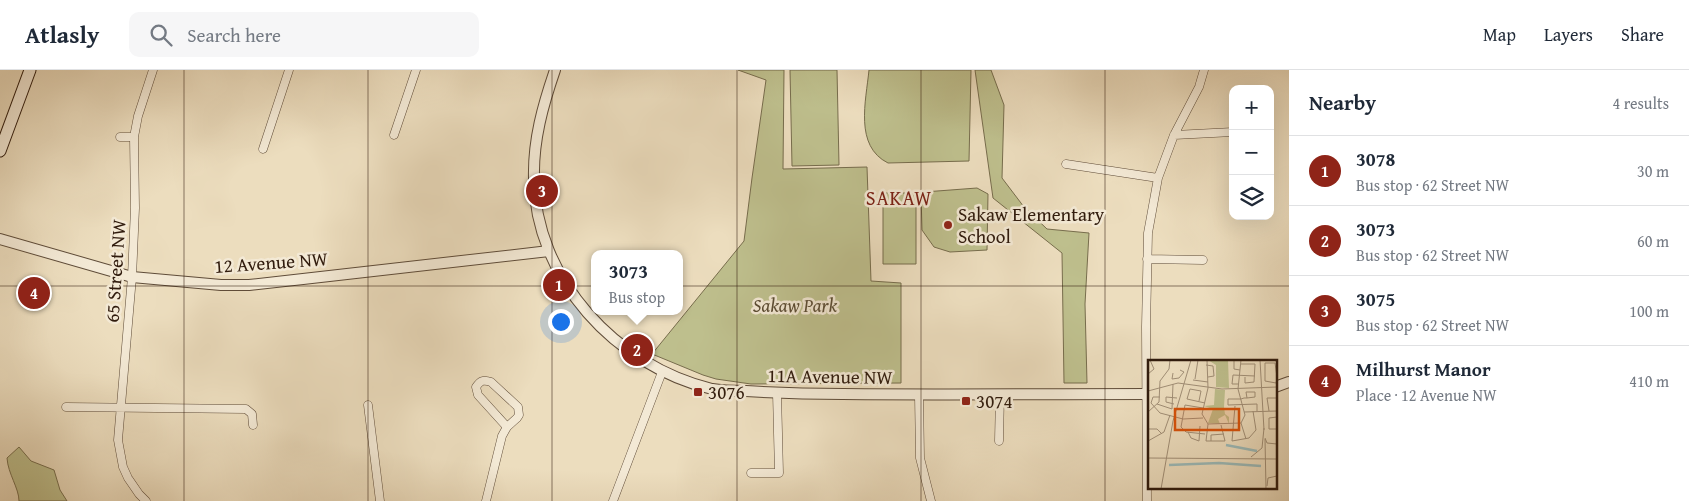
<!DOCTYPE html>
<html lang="en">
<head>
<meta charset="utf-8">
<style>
  :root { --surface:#fff; --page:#f6f6f7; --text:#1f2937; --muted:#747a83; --line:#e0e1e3; --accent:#8f2418 }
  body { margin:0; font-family:"Gentium Book Plus",serif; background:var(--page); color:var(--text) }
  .controls { position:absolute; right:15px; top:15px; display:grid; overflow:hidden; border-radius:10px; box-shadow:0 5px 20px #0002 }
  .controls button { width:45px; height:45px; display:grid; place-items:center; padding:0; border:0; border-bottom:1px solid var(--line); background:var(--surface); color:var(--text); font:25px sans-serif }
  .you { position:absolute; left:560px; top:251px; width:18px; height:18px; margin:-12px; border:4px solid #fff; border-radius:50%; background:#1a73e8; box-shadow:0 0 0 8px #1a73e833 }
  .badge { display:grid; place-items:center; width:32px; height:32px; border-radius:50%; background:var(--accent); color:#fff; font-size:16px; font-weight:700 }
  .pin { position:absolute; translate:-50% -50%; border:2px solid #fff; box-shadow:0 1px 5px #0006 }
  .popup { position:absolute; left:591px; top:180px; width:92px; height:65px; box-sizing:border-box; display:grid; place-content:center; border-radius:10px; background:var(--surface); filter:drop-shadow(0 1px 4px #0005); font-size:16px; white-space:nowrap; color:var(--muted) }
  .popup b { font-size:19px; color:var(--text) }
  .popup::after { content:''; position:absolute; left:50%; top:100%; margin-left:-10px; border:10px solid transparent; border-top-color:var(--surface) }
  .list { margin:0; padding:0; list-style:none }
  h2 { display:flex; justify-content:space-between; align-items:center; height:65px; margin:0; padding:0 20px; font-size:21px }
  h2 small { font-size:16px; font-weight:400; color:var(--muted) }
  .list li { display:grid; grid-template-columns:32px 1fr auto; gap:15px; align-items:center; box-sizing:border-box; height:70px; padding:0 20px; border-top:1px solid var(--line) }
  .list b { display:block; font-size:19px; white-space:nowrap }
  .list p { margin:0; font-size:16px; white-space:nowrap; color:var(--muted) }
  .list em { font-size:16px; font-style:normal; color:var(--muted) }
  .icon { flex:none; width:28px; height:28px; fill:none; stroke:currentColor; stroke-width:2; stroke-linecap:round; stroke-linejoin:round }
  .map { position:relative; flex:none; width:1289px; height:431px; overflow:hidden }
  header { display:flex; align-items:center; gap:30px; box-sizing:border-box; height:70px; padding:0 25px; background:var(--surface); border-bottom:1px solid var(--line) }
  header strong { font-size:24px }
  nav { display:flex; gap:28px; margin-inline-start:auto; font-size:18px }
  .search { width:350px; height:45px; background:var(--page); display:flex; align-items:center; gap:12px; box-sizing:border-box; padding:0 18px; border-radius:10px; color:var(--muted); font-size:19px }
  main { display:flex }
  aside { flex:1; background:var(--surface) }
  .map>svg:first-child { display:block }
</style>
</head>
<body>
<header>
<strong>Atlasly</strong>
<div class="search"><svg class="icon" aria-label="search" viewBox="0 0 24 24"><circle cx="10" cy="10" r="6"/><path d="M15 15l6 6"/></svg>Search here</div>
<nav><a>Map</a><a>Layers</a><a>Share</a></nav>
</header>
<main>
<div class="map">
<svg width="1289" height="431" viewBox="0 0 1289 431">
  <rect width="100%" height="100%" fill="#ecddbe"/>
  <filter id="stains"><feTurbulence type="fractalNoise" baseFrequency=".004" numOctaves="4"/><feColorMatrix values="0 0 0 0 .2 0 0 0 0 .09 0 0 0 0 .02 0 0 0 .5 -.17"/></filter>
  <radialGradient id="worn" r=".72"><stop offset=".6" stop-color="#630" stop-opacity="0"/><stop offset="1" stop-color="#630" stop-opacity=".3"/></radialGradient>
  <path fill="#bebf8d" stroke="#776d4d" d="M738,0H784L783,99L867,97L871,211L901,213V313L751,314L716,309L703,305L652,284L744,171L752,108L766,10Z
    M790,0H837L839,95L792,96Z
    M869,0H971L969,91L888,93C854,76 866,31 869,0Z
    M975,0H991L1004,35L1002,108L1024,137L1047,159L1089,163L1085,234L1087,313H1064L1062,183L993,128Z
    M977,118L988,124L987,180L950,182L934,177L922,160L921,124L924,122Z
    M883,123H916V194H883Z
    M19,377L31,391L54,400L60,420L67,431H19C19,418 8,404 7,388Z"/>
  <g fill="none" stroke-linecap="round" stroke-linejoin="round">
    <g stroke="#5f4c39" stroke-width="9">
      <path id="minor" d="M394,65L416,0
        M1174,65L1233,62
        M120,67H134
        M263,79L289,0
        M1066,94L1158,108
        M1147,189L1203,190
        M919,325L920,388L931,431
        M368,335L380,431
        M66,337L246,339L252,344L253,355
        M999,371L1000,324
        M751,403H779L777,323
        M146,431L139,424L128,408L123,397L118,370L132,207L135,138L134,67L138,46L153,0
        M486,431L502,366L507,357L517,348L519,345L518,337L491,312C483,309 480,311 476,317L478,325L507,357
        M613,431L662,302
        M1147,431L1146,257L1148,163L1158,108L1174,65L1199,17L1204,0"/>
    </g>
    <g stroke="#5f4c39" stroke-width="12">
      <path id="tertiary" d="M555,0C543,35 533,70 534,108C535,209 616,296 712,319C723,321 735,321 746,321C778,323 811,324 843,324C945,325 1047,324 1149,324
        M0,169L132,207L221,215H249L303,209L549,181
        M1275,317L1289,312"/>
    </g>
    <g stroke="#301b0d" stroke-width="13">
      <path id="secondary" d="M0,81L30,0"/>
    </g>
    <use href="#minor" stroke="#f3e9d5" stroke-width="8"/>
    <use href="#tertiary" stroke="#f3e9d5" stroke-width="10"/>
    <use href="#secondary" stroke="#f3e9d5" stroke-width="11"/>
  </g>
  <path fill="none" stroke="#301b0d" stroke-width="1" stroke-opacity="0.55" d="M184,0V431M368,0V431M552,0V431M737,0V431M921,0V431M1105,0V431M0,216H1289"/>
  <g fill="#8f2418" stroke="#f3e9d5" stroke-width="2">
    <circle cx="948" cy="155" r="5"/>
    <rect x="693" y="317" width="10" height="10" rx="2.5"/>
    <rect x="961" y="326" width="10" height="10" rx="2.5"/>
  </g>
  <g text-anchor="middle" stroke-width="5" stroke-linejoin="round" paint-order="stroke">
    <g font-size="19" fill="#301b0d" stroke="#f3e9d5" text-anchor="start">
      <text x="958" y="151">Sakaw Elementary<tspan x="958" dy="22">School</tspan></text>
      <text x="708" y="329">3076</text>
      <text x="976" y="338">3074</text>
    </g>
    <g font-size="19" fill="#301b0d" stroke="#f3e9d5">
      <text transform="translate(271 192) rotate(-4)" y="7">12 Avenue NW</text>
      <text transform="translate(115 201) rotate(-86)" y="7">65 Street NW</text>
      <text transform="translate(830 306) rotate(1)" y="7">11A Avenue NW</text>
    </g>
    <g font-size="19" font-style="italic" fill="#5b4c33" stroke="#f3e9d5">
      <text x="795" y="242">Sakaw Park</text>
    </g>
    <g font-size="20" letter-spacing="1" fill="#7a1f14" stroke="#f3e9d5">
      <text x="899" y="135">SAKAW</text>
    </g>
  </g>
  <g transform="translate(1148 290)">
    <rect width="129" height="129" fill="#ecddbe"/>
    <path d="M60,0H80L81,28L68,27V5ZM67,29L77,30L76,47L77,54L81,57V64L77,55L70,59L72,64L60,63L65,49L56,46L66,45Z" fill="#bebf8d"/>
    <path fill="none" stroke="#9bbab9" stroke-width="2.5" d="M78,85L109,91M21,105L71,103L113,106"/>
    <path fill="none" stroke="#a18f77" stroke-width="1" d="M59,0L60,28L54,54L60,64M86,0V9L92,10M93,0L90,29L97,55L93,63M112,0L116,70M93,4H107L106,22L97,23V17M58,5L65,6L66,16L60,17M25,13L24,19L31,18L36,12L32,10M0,14L6,9L2,0M129,17L127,3H117V21L128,23L129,19M47,19L50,0M45,20L60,22M90,24H84L85,15L107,16M0,31L30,23L74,29L129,27M12,37H5L3,43L12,53L35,59L55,58M99,38L98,32H107V37L99,38H96L93,39H80V45L109,44V51M51,41L53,31L42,29L39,39L57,43M9,44L24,49L25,24M26,44L18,42V37L29,38M55,48L37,45L33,67L38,72L57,74M105,51L108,70M121,51L119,38H129M0,52L11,42L12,21L21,9L22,0M96,52L129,51M129,57L121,58V69H129M93,63L98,79M60,64L58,81H77L73,65M60,64L93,63M0,69H9L14,74M40,72L43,78L51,81L52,66M117,78L119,83L129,84M117,79L118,129M0,81L16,72L22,55M63,81V75L76,74M84,81L87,46M84,81L101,78L108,70M103,97L114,88L116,68M0,98L129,99M119,126L120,118L129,116M13,129L25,61L43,0M93,129H113"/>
    <path fill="#d6530c" fill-opacity="0.15" stroke="#d6530c" stroke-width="2.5" d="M27,49H91V70H27Z"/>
    <rect width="129" height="129" fill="none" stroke="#301b0d" stroke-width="2.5"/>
  </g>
  <rect width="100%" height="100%" filter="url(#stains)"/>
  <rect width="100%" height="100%" fill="url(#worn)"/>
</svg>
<div class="controls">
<button>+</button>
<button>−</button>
<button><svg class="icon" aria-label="layers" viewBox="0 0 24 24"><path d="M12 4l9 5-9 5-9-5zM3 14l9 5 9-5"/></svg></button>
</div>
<div class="you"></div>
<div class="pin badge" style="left:559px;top:215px">1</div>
<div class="pin badge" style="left:637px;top:280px">2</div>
<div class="popup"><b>3073</b>Bus stop</div>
<div class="pin badge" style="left:542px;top:121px">3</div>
<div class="pin badge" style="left:34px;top:223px">4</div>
</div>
<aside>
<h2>Nearby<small>4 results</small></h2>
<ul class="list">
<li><span class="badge">1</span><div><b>3078</b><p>Bus stop · 62 Street NW</p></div><em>30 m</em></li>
<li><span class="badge">2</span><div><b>3073</b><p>Bus stop · 62 Street NW</p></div><em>60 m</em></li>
<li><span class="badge">3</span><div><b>3075</b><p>Bus stop · 62 Street NW</p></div><em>100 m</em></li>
<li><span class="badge">4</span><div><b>Milhurst Manor</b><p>Place · 12 Avenue NW</p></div><em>410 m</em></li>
</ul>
</aside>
</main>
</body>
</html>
